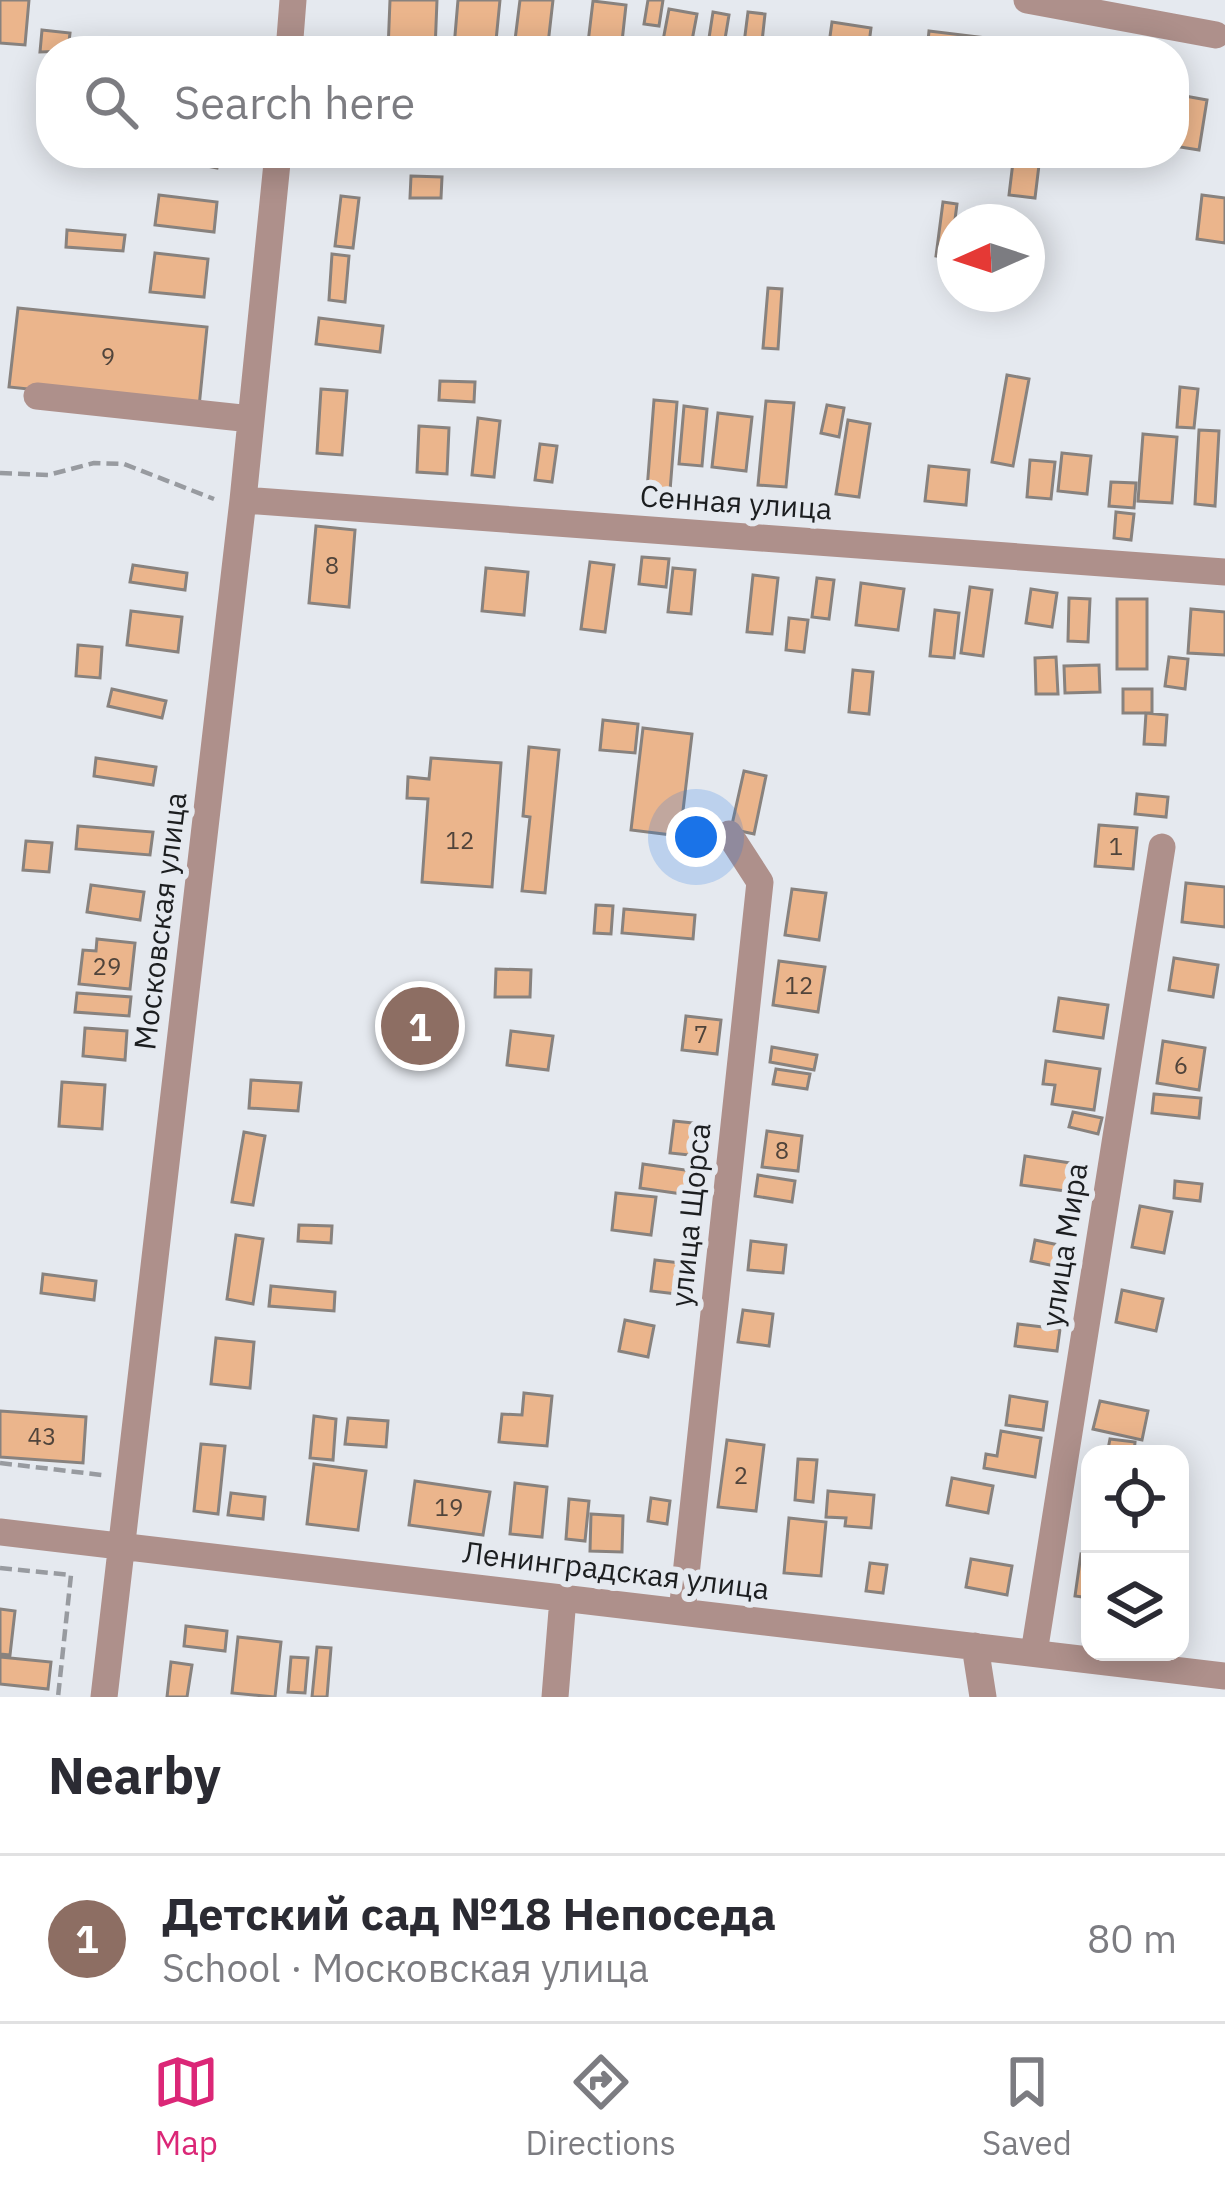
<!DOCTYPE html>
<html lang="en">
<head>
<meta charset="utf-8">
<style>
  :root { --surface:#fff; --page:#f2f2f3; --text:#2b2b33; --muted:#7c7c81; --line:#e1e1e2; --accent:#db2777 }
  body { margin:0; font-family:"IBM Plex Sans",sans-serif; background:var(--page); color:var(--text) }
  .controls { position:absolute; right:36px; bottom:36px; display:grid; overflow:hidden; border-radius:24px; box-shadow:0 6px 30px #0003 }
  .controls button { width:108px; height:108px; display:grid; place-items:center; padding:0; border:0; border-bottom:3px solid var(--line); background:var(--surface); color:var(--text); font:60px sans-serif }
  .compass { position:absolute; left:937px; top:204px; width:108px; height:108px; border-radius:50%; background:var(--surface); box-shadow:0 6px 30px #0003; rotate:267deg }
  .you { position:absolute; left:696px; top:837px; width:42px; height:42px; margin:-30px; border:9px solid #fff; border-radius:50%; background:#1a73e8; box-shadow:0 0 0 18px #1a73e833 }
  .badge { display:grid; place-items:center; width:78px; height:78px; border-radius:50%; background:var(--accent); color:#fff; font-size:39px; font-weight:700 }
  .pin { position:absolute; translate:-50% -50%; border:6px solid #fff; box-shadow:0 3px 12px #0006 }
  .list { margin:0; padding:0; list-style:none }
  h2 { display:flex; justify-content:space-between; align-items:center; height:156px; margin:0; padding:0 48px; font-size:51px }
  h2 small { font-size:39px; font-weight:400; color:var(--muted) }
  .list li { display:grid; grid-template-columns:78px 1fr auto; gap:36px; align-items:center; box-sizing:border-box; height:168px; padding:0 48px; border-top:3px solid var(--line) }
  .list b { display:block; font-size:45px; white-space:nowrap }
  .list p { margin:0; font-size:39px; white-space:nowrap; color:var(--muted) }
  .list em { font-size:39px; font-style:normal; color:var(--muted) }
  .icon { flex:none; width:66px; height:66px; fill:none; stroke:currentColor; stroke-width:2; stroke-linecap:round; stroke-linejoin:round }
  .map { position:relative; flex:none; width:1225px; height:1697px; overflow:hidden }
  .search { position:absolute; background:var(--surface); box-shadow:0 6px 30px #0003; left:36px; right:36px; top:36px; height:132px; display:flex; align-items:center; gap:30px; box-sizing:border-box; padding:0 42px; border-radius:48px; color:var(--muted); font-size:45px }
  .sheet { height:324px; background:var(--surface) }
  nav { display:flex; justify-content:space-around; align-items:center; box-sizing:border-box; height:168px; border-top:3px solid var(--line); background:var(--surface); font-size:33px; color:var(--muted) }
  nav a { display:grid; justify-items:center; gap:6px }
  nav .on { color:var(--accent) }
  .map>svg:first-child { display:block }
</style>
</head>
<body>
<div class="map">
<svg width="1225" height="1697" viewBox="0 0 1225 1697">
  <rect width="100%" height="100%" fill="#e5e9ef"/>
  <path fill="#ebb58c" stroke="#88827e" stroke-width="3" d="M0,0H29L25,45L0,43Z
    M390,0H437L435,51H388Z
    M458,0H500L495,51L454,47Z
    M520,0H553L548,44L515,40Z
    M648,0H663L659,26L644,24Z
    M593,1L626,5L621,51H587Z
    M669,9L697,14L690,51H661Z
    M713,12L729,15L723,51H707Z
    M748,12L765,14L761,51H743Z
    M832,22L871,28L868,51H828Z
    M42,30L70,33L68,51L40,52Z
    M929,31L987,38L986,51H927Z
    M1174,94L1207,100L1199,150L1174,146Z
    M140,153H220L217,168Z
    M1013,162L1039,165L1035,198L1009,195Z
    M411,176L442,177L441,198H410Z
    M159,195L217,202L214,232L155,225Z
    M1202,195L1225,198V243L1197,239Z
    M341,196L359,198L353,248L335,246Z
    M943,202L957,204L950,258L936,256Z
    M67,230L125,235L123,251L66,247Z
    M155,253L208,259L204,297L150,292Z
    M332,254L349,256L345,302L329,300Z
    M768,288L782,289L778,349L763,348Z
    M18,308L207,327L199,407L9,387Z
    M319,318L383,326L380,352L316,344Z
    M1007,375L1029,379L1013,466L992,462Z
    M440,381L475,382L474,402L439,400Z
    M1180,387L1198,389L1194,428L1177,427Z
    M321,389L347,391L342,455L317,453Z
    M654,400L677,402L670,491L647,490Z
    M766,401L794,403L786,487L758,485Z
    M827,405L844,408L839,437L821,433Z
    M684,406L707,409L702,466L679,464Z
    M718,413L752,417L746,471L712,467Z
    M478,418L500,421L494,477L472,475Z
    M848,420L870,424L859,497L836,494Z
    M419,426L449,428L447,474L417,472Z
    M1199,430L1219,431L1215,506L1195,504Z
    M1143,434L1177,437L1172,503L1138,501Z
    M540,444L557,446L552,482L535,480Z
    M1062,453L1091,456L1087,494L1058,491Z
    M1030,460L1055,462L1051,499L1027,497Z
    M929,466L969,470L966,505L925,501Z
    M1111,482L1136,483L1134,508L1109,506Z
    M1116,512L1134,514L1131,540L1114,538Z
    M316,526L355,530L349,607L309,603Z
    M642,557L669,559L666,587L639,584Z
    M590,562L614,565L605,632L581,629Z
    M133,565L187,573L185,590L130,582Z
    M486,568L528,572L524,615L482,611Z
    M673,568L695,570L691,614L668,612Z
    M753,575L778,578L772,634L747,632Z
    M817,578L834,580L829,619L812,617Z
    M861,583L904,589L898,630L856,625Z
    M970,587L992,590L983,656L961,653Z
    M1031,589L1057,593L1052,627L1026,623Z
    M1069,598L1090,599L1088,642L1068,641Z
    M1117,599H1147V669H1117Z
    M1191,609L1225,612V655L1188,653Z
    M935,610L959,613L954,658L930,656Z
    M131,611L182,617L178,652L127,645Z
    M789,618L808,620L804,652L786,650Z
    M78,645L102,647L100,678L76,676Z
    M1056,657L1058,694H1036L1035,658Z
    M1169,657L1188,659L1185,689L1165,686Z
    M1099,665L1100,692L1065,693L1064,666Z
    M853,670L873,672L869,714L849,712Z
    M112,689L166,701L162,718L108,706Z
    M1123,689H1152V713H1123Z
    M1146,713L1167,715L1165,745L1144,744Z
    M603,720L638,724L635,753L600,750Z
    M643,728L692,734L680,836L631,830Z
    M529,747L559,750L545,893L522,891L530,817L523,816Z
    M96,758L156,767L153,785L94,776Z
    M431,758L501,763L492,887L422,882L428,799L407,798L408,777L429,779Z
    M744,771L766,776L754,834L731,829Z
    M1137,794L1168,797L1166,817L1135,814Z
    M1099,825L1137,828L1133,869L1095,866Z
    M78,826L153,832L150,855L76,849Z
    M26,841L52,843L49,872L23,870Z
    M1186,883L1225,887V927L1182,922Z
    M91,885L144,892L140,920L87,912Z
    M792,889L826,893L819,940L785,935Z
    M596,905L613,906L611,934L594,933Z
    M624,909L695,915L693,939L622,933Z
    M97,939L135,943L130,989L79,984L83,950L96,951Z
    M1174,958L1218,965L1213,997L1169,990Z
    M779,961L825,967L818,1012L773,1005Z
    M496,969L531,970L530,997H495Z
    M77,993L131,997L129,1016L75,1012Z
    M1059,998L1108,1005L1103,1038L1054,1031Z
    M686,1016L721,1020L717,1054L682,1050Z
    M85,1028L127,1031L125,1060L83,1056Z
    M511,1031L553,1036L548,1070L507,1065Z
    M1163,1041L1205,1048L1199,1090L1157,1083Z
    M772,1047L817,1055L814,1070L770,1062Z
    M1046,1061L1100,1069L1094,1110L1052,1104L1055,1085L1043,1084Z
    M776,1069L810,1074L807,1089L773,1084Z
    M251,1080L301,1083L298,1111L249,1108Z
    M62,1082L105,1085L102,1129L59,1126Z
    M1154,1094L1201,1098L1199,1118L1152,1113Z
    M1073,1112L1102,1118L1098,1134L1069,1127Z
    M674,1121L713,1125L709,1157L670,1153Z
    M767,1131L802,1136L798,1171L762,1167Z
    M244,1132L265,1136L253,1205L232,1202Z
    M1025,1156L1077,1164L1073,1192L1021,1185Z
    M643,1164L706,1173L703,1197L640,1188Z
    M758,1175L795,1181L792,1202L755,1196Z
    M1175,1181L1202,1184L1200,1201L1174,1198Z
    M616,1193L656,1197L651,1235L612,1230Z
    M1140,1206L1172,1212L1164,1253L1132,1247Z
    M299,1225L332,1226L331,1243L298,1241Z
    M236,1235L263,1239L253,1304L227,1299Z
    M1035,1240L1073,1248L1069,1269L1031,1261Z
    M751,1241L786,1245L783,1273L748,1270Z
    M655,1260L698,1265L694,1296L651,1291Z
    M43,1274L96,1281L94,1300L41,1293Z
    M271,1286L335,1292L334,1311L269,1306Z
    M1122,1290L1163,1299L1156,1331L1116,1322Z
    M743,1310L773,1314L769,1346L738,1342Z
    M625,1320L654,1326L648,1357L619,1351Z
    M1018,1324L1060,1329L1057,1351L1015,1346Z
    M216,1338L254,1342L250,1388L211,1384Z
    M524,1393L552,1396L547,1446L499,1442L502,1414L522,1415Z
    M1010,1396L1047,1402L1043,1430L1006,1425Z
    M1100,1401L1148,1411L1142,1440L1093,1429Z
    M0,1411L86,1417L83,1463L0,1457Z
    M314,1416L336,1419L333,1460L310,1458Z
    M348,1418L388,1421L386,1447L345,1444Z
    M1001,1431L1041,1438L1035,1477L984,1468L986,1454L997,1456Z
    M1110,1439L1135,1442L1134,1454H1107Z
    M727,1440L764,1445L756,1511L718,1507Z
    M201,1444L225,1446L218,1514L194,1511Z
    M798,1459L817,1460L813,1502L795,1500Z
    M314,1464L366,1471L358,1530L307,1524Z
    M952,1478L993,1486L988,1513L947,1505Z
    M415,1481L490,1492L483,1535L409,1525Z
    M515,1483L547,1487L542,1537L510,1534Z
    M828,1491L874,1495L871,1528L845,1526L846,1518L826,1517Z
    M231,1493L265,1497L263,1519L228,1515Z
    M651,1498L670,1501L667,1524L648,1521Z
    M569,1499L589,1501L585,1541L566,1539Z
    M591,1514L623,1516L622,1552L590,1551Z
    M789,1518L826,1522L821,1576L784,1573Z
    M1081,1554L1090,1555V1598L1075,1596Z
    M971,1559L1012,1566L1007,1595L966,1587Z
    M870,1563L887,1565L883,1593L866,1591Z
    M0,1609L15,1611L10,1655L0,1654Z
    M186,1626L227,1631L225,1651L184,1646Z
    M238,1637L281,1642L275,1697L232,1693Z
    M317,1647L331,1648L327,1697H312Z
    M0,1657L51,1662L48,1689L0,1684Z
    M291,1657L308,1658L305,1693L288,1692Z
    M171,1662L192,1665L187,1697H167Z"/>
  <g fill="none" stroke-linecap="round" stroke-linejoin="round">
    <path stroke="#989ba0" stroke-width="4.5" stroke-dasharray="12 6" stroke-linecap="butt" d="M0,473L48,475L94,463L124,464L214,499
      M0,1463L102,1475
      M0,1568L71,1575L58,1697"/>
    <path stroke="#ae908b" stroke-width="27" d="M1027,0L1216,35
      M289,51L293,0
      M37,396L251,419
      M243,500L1225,572
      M0,1532L1225,1676
      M682,1612L760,882L729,834
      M975,1646L983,1697
      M1034,1653L1162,847
      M104,1697L243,500L278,153
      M555,1697L563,1598"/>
  </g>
  <g text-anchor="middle" stroke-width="12" stroke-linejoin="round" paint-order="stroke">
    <g font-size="24" fill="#50443b">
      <text x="108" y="365">9</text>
      <text x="332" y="574">8</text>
      <text x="460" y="849">12</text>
      <text x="1116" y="855">1</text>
      <text x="107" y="975">29</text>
      <text x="799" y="994">12</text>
      <text x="701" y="1043">7</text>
      <text x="1181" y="1074">6</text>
      <text x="782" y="1159">8</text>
      <text x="42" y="1445">43</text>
      <text x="741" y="1484">2</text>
      <text x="449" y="1516">19</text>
    </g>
    <g font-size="30" fill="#1c1e20" stroke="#e5e9ef">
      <text transform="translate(736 503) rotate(4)" y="10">Сенная улица</text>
      <text transform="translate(161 921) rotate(-83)" y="10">Московская улица</text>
      <text transform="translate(691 1215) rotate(-84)" y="10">улица Щорса</text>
      <text transform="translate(1065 1245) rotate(-81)" y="10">улица Мира</text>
      <text transform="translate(616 1571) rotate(7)" y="10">Ленинградская улица</text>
    </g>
  </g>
</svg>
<div class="controls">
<button><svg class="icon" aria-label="locate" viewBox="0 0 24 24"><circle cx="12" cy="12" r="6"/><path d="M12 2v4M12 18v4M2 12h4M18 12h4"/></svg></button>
<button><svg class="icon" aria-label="layers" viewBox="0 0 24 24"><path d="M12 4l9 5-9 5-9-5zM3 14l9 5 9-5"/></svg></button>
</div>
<svg class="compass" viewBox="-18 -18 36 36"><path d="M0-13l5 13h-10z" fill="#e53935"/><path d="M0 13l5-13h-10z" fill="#7c7c81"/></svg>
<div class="you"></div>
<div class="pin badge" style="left:420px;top:1026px;background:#8d6e63">1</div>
<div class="search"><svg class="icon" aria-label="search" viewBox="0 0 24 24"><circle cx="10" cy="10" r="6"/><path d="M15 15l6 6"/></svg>Search here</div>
</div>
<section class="sheet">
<h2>Nearby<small></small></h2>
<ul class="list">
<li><span class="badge" style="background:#8d6e63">1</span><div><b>Детский сад №18 Непоседа</b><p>School · Московская улица</p></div><em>80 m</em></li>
</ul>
</section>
<nav>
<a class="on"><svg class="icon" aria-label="map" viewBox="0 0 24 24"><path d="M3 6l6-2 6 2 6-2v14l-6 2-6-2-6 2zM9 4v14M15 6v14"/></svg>Map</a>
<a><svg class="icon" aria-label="directions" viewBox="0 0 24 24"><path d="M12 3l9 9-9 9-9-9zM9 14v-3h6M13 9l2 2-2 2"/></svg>Directions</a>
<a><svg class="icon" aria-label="saved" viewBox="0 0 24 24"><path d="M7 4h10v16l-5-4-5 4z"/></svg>Saved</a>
</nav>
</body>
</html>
